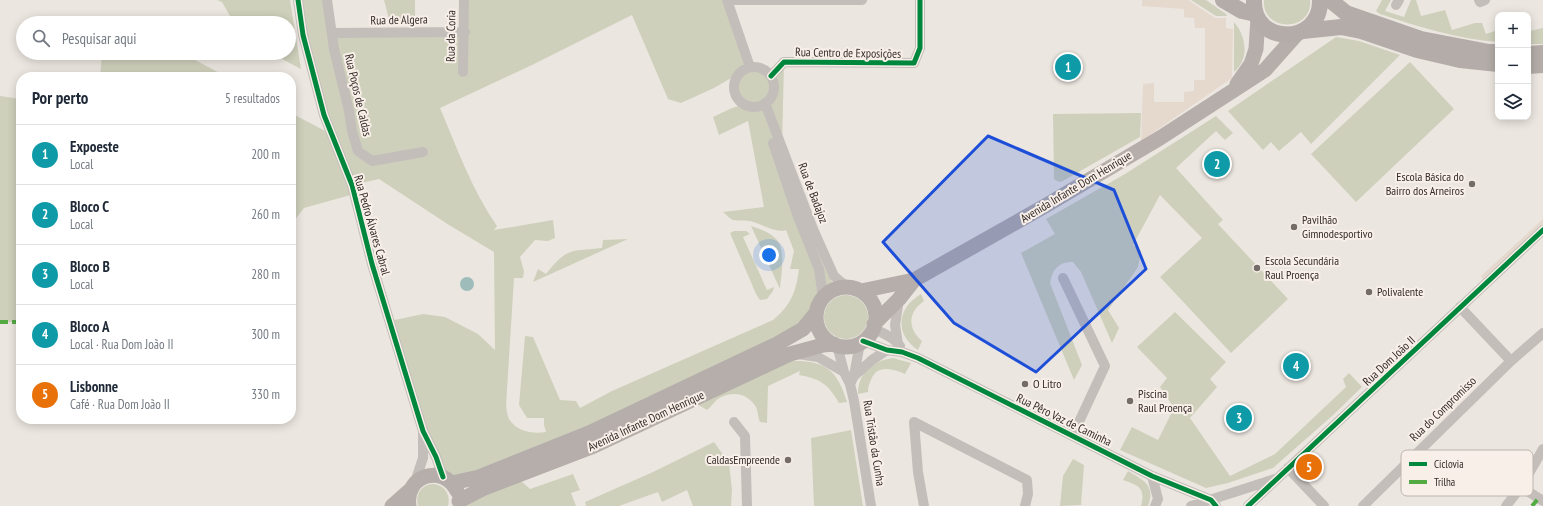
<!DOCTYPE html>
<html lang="pt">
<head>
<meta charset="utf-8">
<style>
  :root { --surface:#fff; --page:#f2f2f3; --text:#1f2937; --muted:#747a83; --line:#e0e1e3; --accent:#111827 }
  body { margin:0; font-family:"PT Sans Narrow",sans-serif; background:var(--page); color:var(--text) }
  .controls { position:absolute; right:12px; top:12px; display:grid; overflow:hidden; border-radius:8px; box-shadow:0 2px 10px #0003 }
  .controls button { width:36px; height:36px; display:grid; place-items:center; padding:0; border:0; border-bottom:1px solid var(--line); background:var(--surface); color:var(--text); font:20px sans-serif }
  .you { position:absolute; left:769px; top:255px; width:14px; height:14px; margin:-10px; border:3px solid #fff; border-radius:50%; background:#1a73e8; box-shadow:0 0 0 6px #1a73e833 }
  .badge { display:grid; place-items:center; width:26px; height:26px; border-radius:50%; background:var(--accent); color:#fff; font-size:13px; font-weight:700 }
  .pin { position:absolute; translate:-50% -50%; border:2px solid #fff; box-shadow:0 1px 4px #0006 }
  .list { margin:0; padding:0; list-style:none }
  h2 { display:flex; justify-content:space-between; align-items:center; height:52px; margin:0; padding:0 16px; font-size:17px }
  h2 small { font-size:13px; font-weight:400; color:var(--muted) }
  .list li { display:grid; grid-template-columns:26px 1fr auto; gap:12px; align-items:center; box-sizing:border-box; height:60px; padding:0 16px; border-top:1px solid var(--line) }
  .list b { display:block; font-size:15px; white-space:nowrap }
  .list p { margin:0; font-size:13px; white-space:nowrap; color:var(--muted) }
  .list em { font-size:13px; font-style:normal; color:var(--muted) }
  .icon { flex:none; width:22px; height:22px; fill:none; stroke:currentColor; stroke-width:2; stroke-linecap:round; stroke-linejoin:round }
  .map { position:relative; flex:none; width:1543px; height:506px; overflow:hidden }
  .search { position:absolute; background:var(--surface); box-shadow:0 2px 10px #0003; left:16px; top:16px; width:280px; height:44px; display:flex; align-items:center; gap:10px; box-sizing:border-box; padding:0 14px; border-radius:22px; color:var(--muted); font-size:15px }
  .panel { position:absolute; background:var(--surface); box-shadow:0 2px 10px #0003; left:16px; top:72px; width:280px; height:352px; border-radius:16px }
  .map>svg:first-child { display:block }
</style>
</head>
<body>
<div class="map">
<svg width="1543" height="506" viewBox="0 0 1543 506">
  <rect width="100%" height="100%" fill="#ece6e0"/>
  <path fill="#ced0bb" d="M217,0H290L301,69L284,60L276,53H289V23H240L230,16L222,2Z
    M298,0H327L333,33L464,32V0H727L750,67L714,88L681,103L668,99L632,15L532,65L440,108C457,148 472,190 497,226L494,230L553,220L555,238L548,241L535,240L520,257L524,271L523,278H514L506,406C507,410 507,415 509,419C517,432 533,434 546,432L544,425V418H527L519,405L525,336L533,337L560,400L576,401L580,408L612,391L773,320C791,305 796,292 799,269H790L794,251L786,230C775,234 761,223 749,221C744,220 738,221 733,220C730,219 726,214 723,212L764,207L748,121L719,135L713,117C722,113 732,107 742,105C746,104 750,106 754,106C769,106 776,92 772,79L784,62L782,149L809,231L825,268L833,284L825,287L823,297L803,329L479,476L443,477L390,321L423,314L445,317L478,334L495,350L494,252L449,225L379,179L352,185L354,194L304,208L291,225V113L331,134Z
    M384,0H415V23H390Z
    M1191,0H1206L1226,14L1227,16H1216Z
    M1264,0H1310C1313,33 1261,32 1264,0Z
    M1382,0H1391L1385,11L1404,17L1411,0H1416L1421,16L1445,10L1452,30L1475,23H1482L1486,34L1498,30V42C1458,39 1419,27 1380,14L1376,11Z
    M1234,22C1246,36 1250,59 1234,72Z
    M1528,28L1530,31L1543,28V44H1528Z
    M1336,37L1359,41L1400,55L1311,144L1301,132L1279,151L1271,142L1263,150L1228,111Z
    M102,53H182L227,77H100Z
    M1410,62L1454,109L1356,202L1311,154Z
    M737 87a17 17 0 1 1 34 0a17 17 0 1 1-34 0Z
    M0,96L21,99V322H0Z
    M1141,113L1140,137L1061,182L1057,181L1054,179L1053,114Z
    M1216,116L1233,133L1225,140L1216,131L1176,168L1223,220L1218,224L1288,299L1231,353L1160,277L1202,238L1160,195L1133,245L1141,251L1138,267L1108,310L1119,328L1112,343L1081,272L1073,262C1059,261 1052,270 1050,283L1082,365L1074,380L1021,253L1055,234L1046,219L1125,174Z
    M751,226C759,229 767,231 774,237C787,247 781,275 780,289Z
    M734,231H746L750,234L743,237L767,290L774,287L773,291L767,299L760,300L756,294L730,233Z
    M628,239L533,282L538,269L546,274C566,248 571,251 602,248L603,240Z
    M921,294L924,301C908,312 907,328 922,341L918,350C894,334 897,308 921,294Z
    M824 317a22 22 0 1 1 44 0a22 22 0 1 1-44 0Z
    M1175,312L1226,362L1210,379L1217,387L1190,418L1230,476L1275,454L1346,387L1343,379L1349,373L1362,387L1332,416L1273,468L1228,483L1206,488L1120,450L1132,427L1158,440L1174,408L1160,387L1167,378L1137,347Z
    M893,358L911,363L905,374C893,369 877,364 871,380C869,384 868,387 868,392L858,394C858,372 873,361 893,358Z
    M790,361C825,360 837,369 847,402L839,403C828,384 821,379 799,375L800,371L768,386L767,423L760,422C758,418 758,411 756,407C748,393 731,390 718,399C714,402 711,407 707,410L697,404Z
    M851,430L863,506H814L811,438Z
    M714,442L729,463L732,490L731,506H693L687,490L662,502L658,492L619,506H586L585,502L653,472Z
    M1073,459L1084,465L1081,505L1060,506L1063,476Z
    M1128,471C1143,480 1156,485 1148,506H1141C1146,488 1138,485 1123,480Z
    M573,474L580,490L571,493L576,506H463L519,479L530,489Z
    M433,484C445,485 451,495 448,506H418C415,494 421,485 433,484Z"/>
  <path fill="#e5d9ce" d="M1142,0H1188L1215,18H1226V28L1233,29L1232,78L1141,141L1143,84L1154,83V102H1184V92L1194,91V80H1205V28H1195L1194,18L1184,17V9L1142,6Z
    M1543,219V224L1483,279L1481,276Z"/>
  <path fill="#9ebdba" d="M460 284a7 7 0 1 1 14 0a7 7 0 1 1-14 0Z"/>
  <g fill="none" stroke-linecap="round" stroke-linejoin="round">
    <path stroke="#c4beba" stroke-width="10" d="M298,0L303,35L324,115L352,185L372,264L423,431L436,457L443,477
      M327,0L334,49L349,111L352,131L358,151L372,161L423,152
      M727,0L750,67
      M728,0H862
      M1479,0L1480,2L1485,0
      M1396,5L1399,0
      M333,33L465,32
      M734 87a20 20 0 1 1 40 0a20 20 0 1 1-40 0Z
      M463,72L464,0
      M771,76L784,62L914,63L920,48V0
      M765,103L813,229L834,276L847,287
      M773,143L798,217L819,269L823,297
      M1063,278L1105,366L1078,424L1070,434
      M1460,307L1511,361
      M873,328C882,333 894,337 900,346
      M863,341L887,350L902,352L918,358L1152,476L1211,500L1216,506
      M898,344L895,325L899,299
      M837,345L844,372L850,384L854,401L871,506
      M798,354L818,357L844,372
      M854,376L872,360L887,350
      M850,384L854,376L860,343
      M734,422L745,436L747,506
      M1288,468L1324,506
      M1152,476L1158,499L1155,506
      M415,482L423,458V433
      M1521,487L1543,501
      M924,506L918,472L914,422L1027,480L1028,494L1025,506
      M1191,506L1275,479
      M1248,506L1543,230
      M1363,506L1511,361L1543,333
      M1506,506L1521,487L1543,449"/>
    <path stroke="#b5aeaa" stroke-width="15" d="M1237,84L1251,64L1256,49L1258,18
      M816 317a30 30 0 1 1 60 0a30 30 0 1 1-60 0Z
      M861,291L914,280L1045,206L1160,138L1265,70L1297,34
      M874,324L899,299L914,280
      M452,483L479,477L589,433L777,344L803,329L816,313
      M459,501L482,489L594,446L790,354L823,345L834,344
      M392,506L410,490
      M409,506C404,475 443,463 457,491"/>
    <path stroke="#b3aca8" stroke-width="16" d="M1223,0L1242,11L1256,14
      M1254,0C1252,46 1321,46 1320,0
      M1330,0L1346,13L1421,39L1489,52H1498
      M1303,31L1341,27L1361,31L1417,50L1460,60L1498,64
      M1528,54L1543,53
      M1528,66L1543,65"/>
    <path stroke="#54ab44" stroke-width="4" stroke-dasharray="8 4" stroke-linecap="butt" d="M0,322H21
      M1532,506L1538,499"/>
    <g stroke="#f8efe8" stroke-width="8">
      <path id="cycleway" d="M298,0L303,35L324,115L352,185L372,264L423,431L436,457L443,477
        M771,76L784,62L914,63L920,48V0
        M863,341L887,350L902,352L918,358L1152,476L1211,500L1216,506
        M1248,506L1543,230"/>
    </g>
    <use href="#cycleway" stroke="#00873e" stroke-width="5"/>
  </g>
  <path fill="#1d4ed8" fill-opacity="0.2" stroke="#1d4ed8" stroke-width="3" stroke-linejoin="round" d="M988,136L1114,190L1146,269L1036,372L954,323L883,242Z"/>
  <g fill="#746c68" stroke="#f8efe8" stroke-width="1.5">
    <circle cx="1472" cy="184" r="4"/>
    <circle cx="1294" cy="227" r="4"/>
    <circle cx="1257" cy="268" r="4"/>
    <circle cx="1369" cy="292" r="4"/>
    <circle cx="1025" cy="384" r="4"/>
    <circle cx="1130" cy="401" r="4"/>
    <circle cx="788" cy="460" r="4"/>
  </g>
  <g text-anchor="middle" stroke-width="4" stroke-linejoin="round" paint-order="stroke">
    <g font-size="12" fill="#342b28" stroke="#f8efe8">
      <text transform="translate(399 20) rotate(-1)" y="4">Rua de Algera</text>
      <text transform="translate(451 36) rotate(-89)" y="4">Rua da Coria</text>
      <text transform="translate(848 53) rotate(1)" y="4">Rua Centro de Exposições</text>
      <text transform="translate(358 95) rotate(77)" y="4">Rua Poços de Caldas</text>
      <text transform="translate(1076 187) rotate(-31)" y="4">Avenida Infante Dom Henrique</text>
      <text transform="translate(813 193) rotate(69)" y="4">Rua de Badajoz</text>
      <text transform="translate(372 225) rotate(74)" y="4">Rua Pedro Álvares Cabral</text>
      <text transform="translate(1389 361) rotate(-43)" y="4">Rua Dom João II</text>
      <text transform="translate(1443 409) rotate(-44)" y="4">Rua do Compromisso</text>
      <text transform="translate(1064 420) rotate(26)" y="4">Rua Pêro Vaz de Caminha</text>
      <text transform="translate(646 421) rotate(-25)" y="4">Avenida Infante Dom Henrique</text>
      <text transform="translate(874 443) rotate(81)" y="4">Rua Tristão da Cunha</text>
    </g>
    <g font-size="12" fill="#342b28" stroke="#f8efe8" text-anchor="start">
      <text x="1464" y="181" text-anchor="end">Escola Básica do<tspan x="1464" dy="14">Bairro dos Arneiros</tspan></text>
      <text x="1302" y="224">Pavilhão<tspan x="1302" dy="14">Gimnodesportivo</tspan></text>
      <text x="1265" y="265">Escola Secundária<tspan x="1265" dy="14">Raul Proença</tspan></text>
      <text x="1377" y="296">Polivalente</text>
      <text x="1033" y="388">O Litro</text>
      <text x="1138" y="398">Piscina<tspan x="1138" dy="14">Raul Proença</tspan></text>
      <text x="780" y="464" text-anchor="end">CaldasEmpreende</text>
    </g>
  </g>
  <rect x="1401" y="450" width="132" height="46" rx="6" fill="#f8efe8" stroke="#bdb4ae" stroke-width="1"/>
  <rect x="1409" y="462" width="18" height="4" fill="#00873e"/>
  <rect x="1409" y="480" width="18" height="4" fill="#54ab44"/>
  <g font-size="11" fill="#342b28">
    <text x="1434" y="468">Ciclovia</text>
    <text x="1434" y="486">Trilha</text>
  </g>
</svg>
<div class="controls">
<button>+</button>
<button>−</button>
<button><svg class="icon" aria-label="layers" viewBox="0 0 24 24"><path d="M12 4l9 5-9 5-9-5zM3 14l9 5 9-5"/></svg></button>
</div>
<div class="you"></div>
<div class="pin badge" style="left:1068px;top:67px;background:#0f9aa8">1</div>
<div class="pin badge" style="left:1217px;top:164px;background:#0f9aa8">2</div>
<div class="pin badge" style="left:1239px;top:418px;background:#0f9aa8">3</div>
<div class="pin badge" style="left:1296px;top:366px;background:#0f9aa8">4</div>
<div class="pin badge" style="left:1309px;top:467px;background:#e8710a">5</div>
<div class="search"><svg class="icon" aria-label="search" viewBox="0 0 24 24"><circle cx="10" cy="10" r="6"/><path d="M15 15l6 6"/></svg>Pesquisar aqui</div>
<section class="panel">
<h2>Por perto<small>5 resultados</small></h2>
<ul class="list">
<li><span class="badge" style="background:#0f9aa8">1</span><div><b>Expoeste</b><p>Local</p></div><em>200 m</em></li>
<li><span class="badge" style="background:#0f9aa8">2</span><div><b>Bloco C</b><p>Local</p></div><em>260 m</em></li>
<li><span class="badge" style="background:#0f9aa8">3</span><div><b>Bloco B</b><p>Local</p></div><em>280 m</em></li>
<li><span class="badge" style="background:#0f9aa8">4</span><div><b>Bloco A</b><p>Local · Rua Dom João II</p></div><em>300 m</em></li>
<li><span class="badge" style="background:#e8710a">5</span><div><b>Lisbonne</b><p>Café · Rua Dom João II</p></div><em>330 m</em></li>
</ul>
</section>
</div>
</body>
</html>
